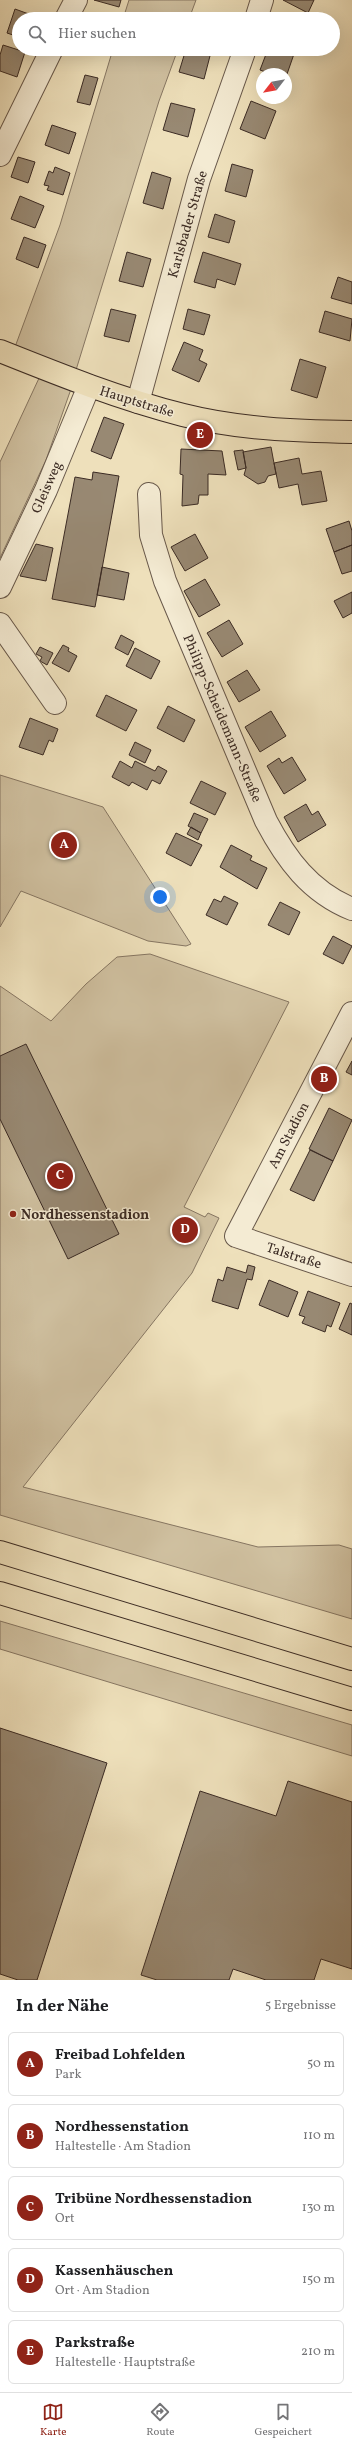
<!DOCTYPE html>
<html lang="de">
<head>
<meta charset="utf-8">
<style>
  :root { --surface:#fff; --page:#f6f6f6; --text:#202124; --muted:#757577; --line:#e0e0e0; --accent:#8f2418 }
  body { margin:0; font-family:Vollkorn,serif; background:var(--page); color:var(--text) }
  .compass { position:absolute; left:256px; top:68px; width:36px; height:36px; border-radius:50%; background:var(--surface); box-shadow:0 4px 16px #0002; rotate:239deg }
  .you { position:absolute; left:160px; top:897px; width:14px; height:14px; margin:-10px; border:3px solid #fff; border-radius:50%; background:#1a73e8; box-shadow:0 0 0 6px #1a73e833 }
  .badge { display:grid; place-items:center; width:26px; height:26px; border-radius:50%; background:var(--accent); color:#fff; font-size:13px; font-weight:700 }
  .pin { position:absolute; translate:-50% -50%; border:2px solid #fff; box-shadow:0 1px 4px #0006 }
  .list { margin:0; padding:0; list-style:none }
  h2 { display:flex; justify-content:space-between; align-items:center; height:52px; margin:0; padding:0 16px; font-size:17px }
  h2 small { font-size:13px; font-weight:400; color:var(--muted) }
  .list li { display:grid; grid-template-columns:26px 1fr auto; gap:12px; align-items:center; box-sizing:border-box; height:64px; margin:0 8px 8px; padding:0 8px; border:1px solid var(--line); border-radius:6px }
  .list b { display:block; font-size:15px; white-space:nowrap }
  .list p { margin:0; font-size:13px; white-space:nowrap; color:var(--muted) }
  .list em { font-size:13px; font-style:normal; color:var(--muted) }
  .icon { flex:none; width:22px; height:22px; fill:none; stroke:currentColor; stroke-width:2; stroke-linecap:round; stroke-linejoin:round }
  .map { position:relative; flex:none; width:352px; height:1980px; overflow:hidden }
  .search { position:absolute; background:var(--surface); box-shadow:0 4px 16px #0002; left:12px; right:12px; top:12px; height:44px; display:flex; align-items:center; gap:10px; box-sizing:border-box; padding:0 14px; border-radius:22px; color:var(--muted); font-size:15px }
  .sheet { height:412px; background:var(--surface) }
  nav { display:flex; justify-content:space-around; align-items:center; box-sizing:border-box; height:56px; border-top:1px solid var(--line); background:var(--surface); font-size:11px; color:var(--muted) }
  nav a { display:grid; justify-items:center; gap:2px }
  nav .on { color:var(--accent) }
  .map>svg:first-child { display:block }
</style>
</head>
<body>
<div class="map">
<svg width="352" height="1980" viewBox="0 0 352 1980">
  <rect width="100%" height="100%" fill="#eee0bb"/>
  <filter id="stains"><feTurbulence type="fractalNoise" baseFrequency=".005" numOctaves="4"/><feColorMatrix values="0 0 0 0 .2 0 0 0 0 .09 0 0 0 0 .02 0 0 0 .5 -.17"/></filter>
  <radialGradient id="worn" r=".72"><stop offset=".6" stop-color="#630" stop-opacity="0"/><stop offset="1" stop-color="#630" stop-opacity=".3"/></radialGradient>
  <path fill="#d0c1a1" stroke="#867662" d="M129,0H196L189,19H123Z
    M113,49H178L159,101L76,370L15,347L60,225Z
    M40,376L71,389L46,460L0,558V462Z
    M0,775L103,807L191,944L186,946L148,941L21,891L0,927Z
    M150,954L289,1002L184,1207L205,1217L208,1213L219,1218L192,1273L23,1487L258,1547L339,1545L352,1549V1619L0,1515V986L51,1021L86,984L117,957Z
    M0,1621L352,1725V1756L0,1649Z"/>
  <path fill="#988973" stroke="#3b2b24" d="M94,0H121L119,7Z
    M283,0H314L308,13Z
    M15,9L37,17L36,19H19V37L7,33Z
    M3,45L25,52L17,77L0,71V55Z
    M186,49L211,52L204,79L179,72Z
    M268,49H289L295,51L286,77V74H271L260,70Z
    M85,75L98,78L90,105L77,102Z
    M251,101L276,111L265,139L240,129Z
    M171,103L195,109L188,137L163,130Z
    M52,125L76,133L69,154L45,145Z
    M18,157L35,162L28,183L11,177Z
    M232,164L253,170L246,197L225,191Z
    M55,167L70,173L63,195L47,190L49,186L44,185L49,171L53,173Z
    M152,172L171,178L163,209L143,203Z
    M20,196L44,206L35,228L11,219Z
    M215,214L235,221L229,243L208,237Z
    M24,237L46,245L38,268L16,259Z
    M127,252L151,259L143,287L119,281Z
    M203,252L241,264L235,285L217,279L215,288L194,282Z
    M338,277L352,282V304L331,298Z
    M111,309L136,315L129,342L104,336Z
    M188,309L210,315L204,335L183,329Z
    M325,311L352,319L350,341L319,332Z
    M184,342L203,350L199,360L207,364L199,382L172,370Z
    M300,359L326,367L317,398L291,390Z
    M104,417L124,424L111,459L91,451Z
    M271,447L276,474L268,476L265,482L258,484L244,475L246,468L243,452Z
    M181,449L222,451L226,475L208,474V495H199L198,504L182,506L183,475L180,474Z
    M243,450L246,468L238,470L234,451Z
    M299,458L302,474L321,471L327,501L302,505L298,484L279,488L274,463Z
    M93,472L119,476L95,607L52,599L75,477L92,480Z
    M349,521L352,531V545L334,552L326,529Z
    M195,534L208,558L185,571L171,547Z
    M36,544L53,548L46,581L20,576Z
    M352,545V571L342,574L334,552Z
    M102,567L129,573L124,600L97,595Z
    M205,579L220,605L199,617L184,591Z
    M352,592V613L343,618L334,601Z
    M229,620L243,644L222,657L207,633Z
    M121,635L134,642L128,655L115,648Z
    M63,645L69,648L68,651L77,656L69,672L52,663Z
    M40,647L53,653L47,665L40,661L42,657L36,654Z
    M135,648L160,661L151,679L126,666Z
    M247,670L260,690L239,702L227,682Z
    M106,695L137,710L126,731L96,716Z
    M168,706L195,720L184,742L157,728Z
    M271,711L286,736L260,752L245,727Z
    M30,718L58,729L53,742L49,740L43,755L19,747Z
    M135,742L151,750L145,763L129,755Z
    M292,757L306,780L284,794L267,766L279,758L282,763Z
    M120,761L132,768L135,761L155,771L158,766L167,771L160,784L152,780L147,790L132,782L129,786L112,777Z
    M201,781L226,793L215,815L190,803Z
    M306,804L312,815L318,811L326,825L298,842L284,817Z
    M194,813L208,819L201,833L188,826Z
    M191,827L201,833L198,840L187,834Z
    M176,833L202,845L191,866L166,853Z
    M231,845L252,856L250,860L267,868L257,889L220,867Z
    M224,896L238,903L227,925L206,915L214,899L221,902Z
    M280,902L300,912L289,935L268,925Z
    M333,936L352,946L343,964L323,954Z
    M26,1044L119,1234L68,1259L0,1119V1056Z
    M352,1061V1075L346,1072Z
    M329,1108L352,1120L333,1161L309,1149Z
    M310,1150L333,1161L314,1201L290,1190Z
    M181 1231a4 4 0 1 1 8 0a4 4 0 1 1-8 0Z
    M248,1265L255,1267L252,1280L247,1279L238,1309L212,1301L218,1279L223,1281L227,1267L246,1273Z
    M269,1280L298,1292L288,1317L259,1305Z
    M308,1291L340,1303L331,1327L327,1325L325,1332L302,1323L305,1317L299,1315Z
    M350,1303L352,1304V1335L339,1329Z
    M0,1728L107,1763L37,1980H18L0,1974Z
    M288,1781L352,1802V1969L321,1959L314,1980H266L233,1969L229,1980H157L141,1975L200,1791L276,1816Z"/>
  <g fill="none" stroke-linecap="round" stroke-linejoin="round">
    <g stroke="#68584a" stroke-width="24">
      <path id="minor" d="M66,19L76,0
        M256,19L262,0
        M0,155L52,49
        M138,402L199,179L245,49
        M149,494L151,535L165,581L266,821C286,859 310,892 352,909
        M0,587L46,490L89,386
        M0,624L55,703
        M352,1013L236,1236L352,1275"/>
    </g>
    <g stroke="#3b2b24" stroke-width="24">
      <path id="major" d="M0,351C60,375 120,399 183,415C238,429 296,431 352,432"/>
    </g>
    <g stroke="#3b2b24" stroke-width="24">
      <path id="highway" d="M0,1552L352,1659
        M0,1593L352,1699"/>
    </g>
    <use href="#minor" stroke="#f4ebd3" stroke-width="22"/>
    <use href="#major" stroke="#eee0bb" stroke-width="22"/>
    <use href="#highway" stroke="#eee0bb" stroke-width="22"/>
  </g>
  <circle fill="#8f2418" stroke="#f4ebd3" stroke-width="1.5" cx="13" cy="1214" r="4"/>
  <g text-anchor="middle" stroke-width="3" stroke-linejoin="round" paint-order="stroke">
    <g font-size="14" fill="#3b2b24" stroke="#f4ebd3">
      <text transform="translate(187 224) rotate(-74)" y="5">Karlsbader Straße</text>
      <text transform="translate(137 401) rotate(17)" y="5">Hauptstraße</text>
      <text transform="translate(46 487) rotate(-66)" y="5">Gleisweg</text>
      <text transform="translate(223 718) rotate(67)" y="5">Philipp-Scheidemann-Straße</text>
      <text transform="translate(288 1135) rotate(-63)" y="5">Am Stadion</text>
      <text transform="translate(294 1255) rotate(18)" y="5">Talstraße</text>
    </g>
    <g font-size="14" font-weight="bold" fill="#3b2b24" stroke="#f4ebd3" text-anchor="start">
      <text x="21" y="1219">Nordhessenstadion</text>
    </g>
  </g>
  <rect width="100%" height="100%" filter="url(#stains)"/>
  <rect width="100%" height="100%" fill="url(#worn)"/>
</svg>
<svg class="compass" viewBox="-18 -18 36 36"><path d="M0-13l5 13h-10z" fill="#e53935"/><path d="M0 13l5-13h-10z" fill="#757577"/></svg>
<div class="you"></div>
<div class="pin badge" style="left:64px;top:845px">A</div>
<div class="pin badge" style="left:324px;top:1079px">B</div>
<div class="pin badge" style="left:60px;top:1176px">C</div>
<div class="pin badge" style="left:185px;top:1230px">D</div>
<div class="pin badge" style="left:200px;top:435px">E</div>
<div class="search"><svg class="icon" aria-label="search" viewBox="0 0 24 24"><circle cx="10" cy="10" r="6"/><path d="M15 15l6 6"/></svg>Hier suchen</div>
</div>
<section class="sheet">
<h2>In der Nähe<small>5 Ergebnisse</small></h2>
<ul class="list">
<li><span class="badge">A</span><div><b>Freibad Lohfelden</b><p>Park</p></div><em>50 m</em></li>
<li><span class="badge">B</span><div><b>Nordhessenstation</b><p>Haltestelle · Am Stadion</p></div><em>110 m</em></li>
<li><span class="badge">C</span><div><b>Tribüne Nordhessenstadion</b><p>Ort</p></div><em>130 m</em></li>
<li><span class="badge">D</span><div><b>Kassenhäuschen</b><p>Ort · Am Stadion</p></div><em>150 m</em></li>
<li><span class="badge">E</span><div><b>Parkstraße</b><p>Haltestelle · Hauptstraße</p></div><em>210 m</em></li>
</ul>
</section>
<nav>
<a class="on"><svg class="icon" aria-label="map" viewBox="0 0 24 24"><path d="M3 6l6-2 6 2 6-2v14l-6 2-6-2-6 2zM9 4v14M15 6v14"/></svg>Karte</a>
<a><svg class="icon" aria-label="directions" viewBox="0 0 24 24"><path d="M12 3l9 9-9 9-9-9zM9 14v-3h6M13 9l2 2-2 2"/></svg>Route</a>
<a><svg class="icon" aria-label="saved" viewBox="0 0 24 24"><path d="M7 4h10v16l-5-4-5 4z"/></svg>Gespeichert</a>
</nav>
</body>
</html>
